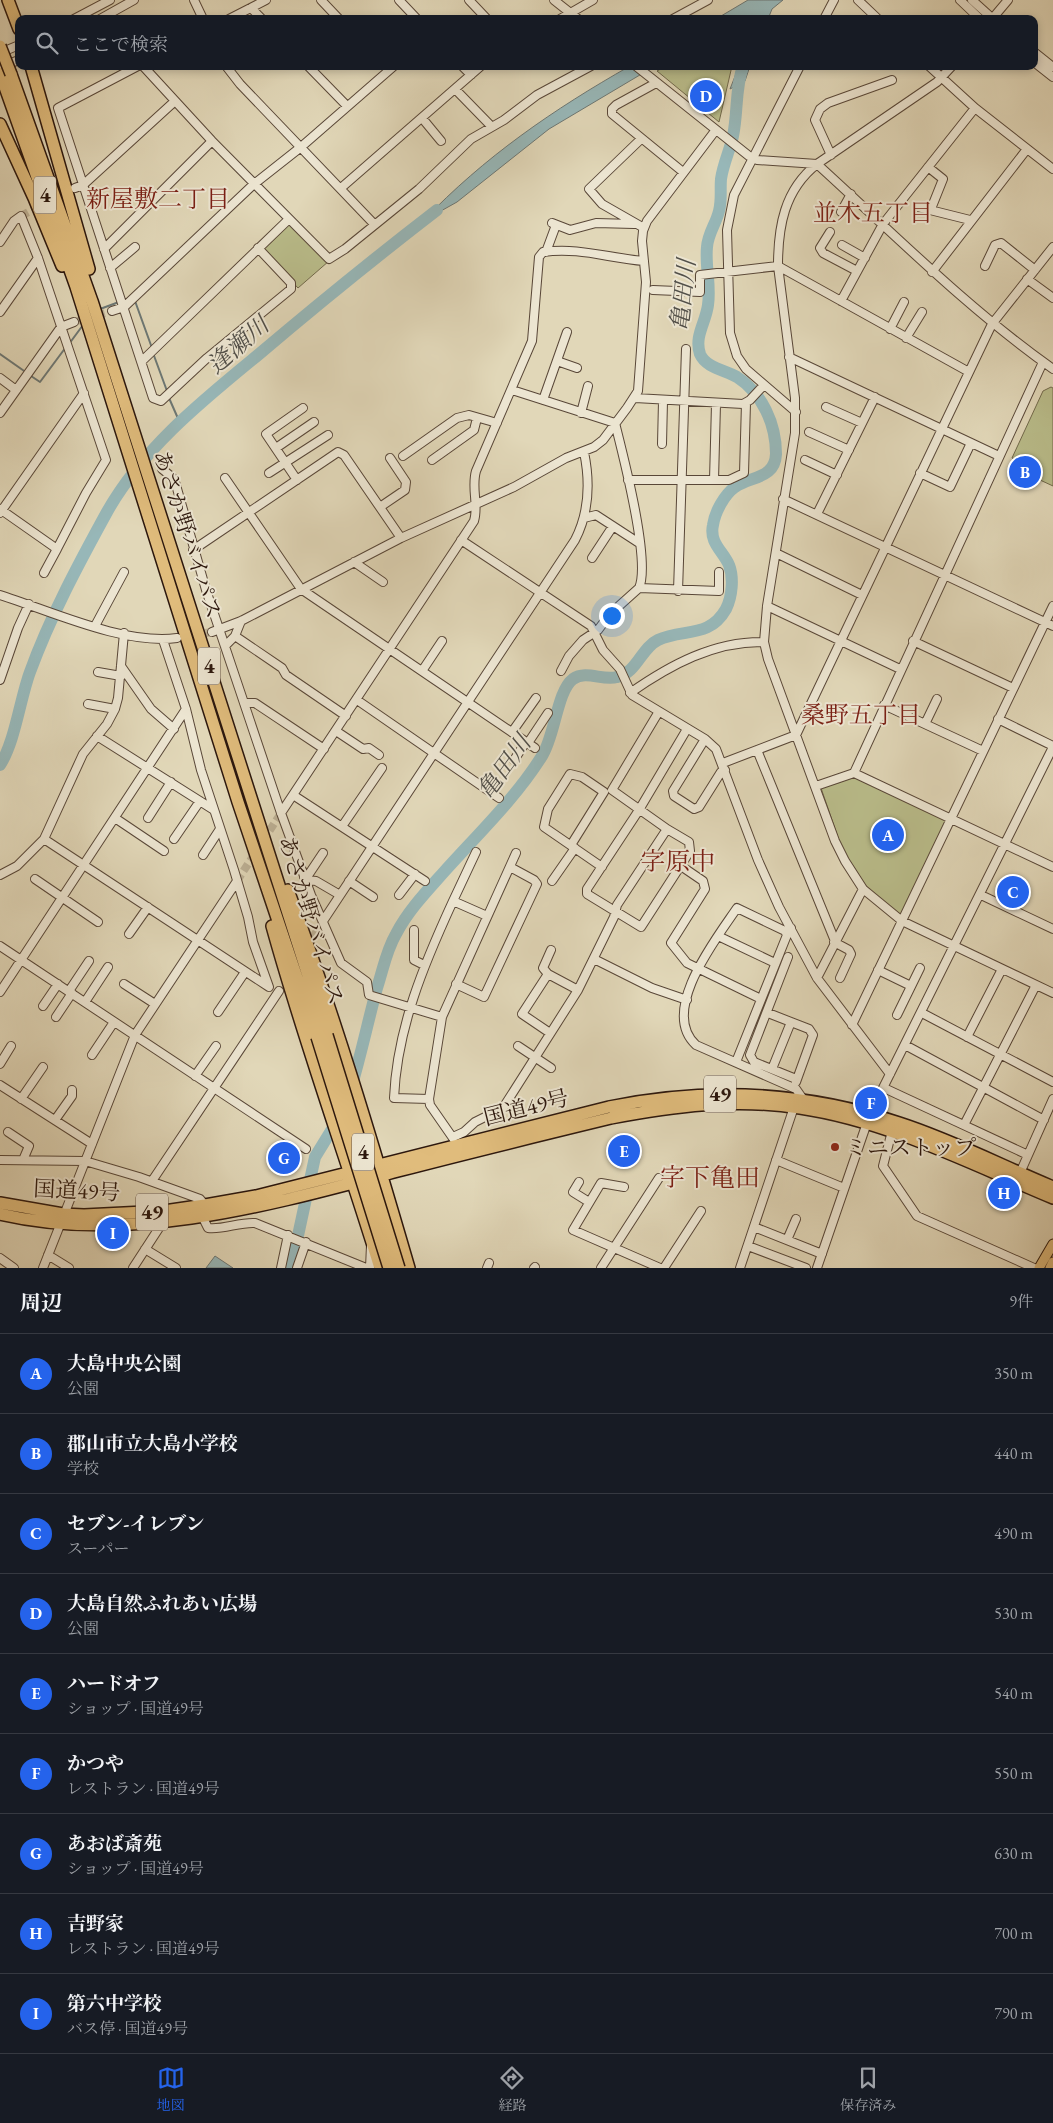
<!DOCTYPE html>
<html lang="ja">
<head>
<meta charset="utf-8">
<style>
  :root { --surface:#171b24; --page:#20242c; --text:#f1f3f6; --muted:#9ea1a6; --line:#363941; --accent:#2563eb }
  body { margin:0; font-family:"EB Garamond","Noto Serif JP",serif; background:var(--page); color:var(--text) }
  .you { position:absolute; left:611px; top:615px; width:18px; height:18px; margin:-12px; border:4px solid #fff; border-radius:50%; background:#1a73e8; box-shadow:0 0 0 8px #1a73e833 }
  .badge { display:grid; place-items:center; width:32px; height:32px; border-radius:50%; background:var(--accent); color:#fff; font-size:16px; font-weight:700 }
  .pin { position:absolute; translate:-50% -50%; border:2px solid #fff; box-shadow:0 1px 5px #0006 }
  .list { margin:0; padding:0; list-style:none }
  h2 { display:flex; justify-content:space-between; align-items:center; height:65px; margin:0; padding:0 20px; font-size:21px }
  h2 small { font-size:16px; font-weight:400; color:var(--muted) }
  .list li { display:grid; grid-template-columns:32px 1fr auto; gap:15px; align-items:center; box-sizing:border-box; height:80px; padding:0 20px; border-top:1px solid var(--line) }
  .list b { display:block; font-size:19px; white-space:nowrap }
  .list p { margin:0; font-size:16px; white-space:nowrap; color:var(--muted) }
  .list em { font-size:16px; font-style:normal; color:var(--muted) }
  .icon { flex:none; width:28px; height:28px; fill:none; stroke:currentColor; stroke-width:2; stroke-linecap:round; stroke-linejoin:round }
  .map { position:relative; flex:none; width:1053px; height:1268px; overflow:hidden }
  .search { position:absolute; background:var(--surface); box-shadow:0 2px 8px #0003; left:15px; right:15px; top:15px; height:55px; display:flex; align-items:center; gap:12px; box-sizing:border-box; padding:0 18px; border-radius:10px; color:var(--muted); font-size:19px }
  .sheet { height:785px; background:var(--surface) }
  nav { display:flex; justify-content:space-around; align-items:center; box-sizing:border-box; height:70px; border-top:1px solid var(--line); background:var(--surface); font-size:14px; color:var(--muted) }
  nav a { display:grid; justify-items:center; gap:2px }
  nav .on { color:var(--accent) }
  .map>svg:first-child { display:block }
</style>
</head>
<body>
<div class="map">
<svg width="1053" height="1268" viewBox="0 0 1053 1268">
  <rect width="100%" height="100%" fill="#e1d7b8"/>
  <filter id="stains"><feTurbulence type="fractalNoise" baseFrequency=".004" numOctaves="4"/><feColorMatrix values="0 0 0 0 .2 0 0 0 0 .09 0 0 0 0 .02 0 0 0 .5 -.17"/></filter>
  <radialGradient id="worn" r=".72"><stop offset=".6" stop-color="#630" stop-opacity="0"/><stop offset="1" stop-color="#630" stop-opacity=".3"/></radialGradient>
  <path fill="#b9bc8a" stroke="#726a4c" d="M666,66H732L719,122L657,71Z
    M289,221L329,261L298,288L261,248Z
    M1051,387L1053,388V486L1027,474L1030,467L1012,458L1043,391Z
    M854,777L946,820L901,916L866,886L842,849L821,788Z"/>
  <path fill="#97b7b8" stroke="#6c7774" d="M748,0H783L772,9L768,19H716Z
    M630,66H655L549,129L457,202L423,221C484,157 554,109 630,66Z
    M739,66H750L745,81L730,89Z
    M215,1256L233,1268H206Z"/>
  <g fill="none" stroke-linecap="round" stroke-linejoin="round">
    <path stroke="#6c7774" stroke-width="2" d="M135,301L152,348
      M100,309L119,302
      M69,344L83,325
      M153,353L167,391
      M0,354L27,373
      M31,376L40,382L66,347
      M169,398L180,423"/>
    <path stroke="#97b7b8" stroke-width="12" d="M0,765C15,742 20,699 30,672C50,617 79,563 107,512C143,448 202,401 258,355C317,305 376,257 437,210
      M351,1088C361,1055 368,1021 377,988C383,970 386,951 396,934C408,911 426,892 443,873C477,835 515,799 542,756C555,736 557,691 573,679C586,670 603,681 617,677C637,673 641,648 658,640C683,628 709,639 726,609C732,597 734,578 729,565C723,551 709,543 713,525C715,512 724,495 735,487C751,476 775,479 776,454C776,424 762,393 737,377C725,370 706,368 700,354C694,336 706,322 708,305C711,285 705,266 707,247C708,233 716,224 719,211C722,200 720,190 721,179C723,164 730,150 733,136C738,112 735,89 743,66
      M291,1268L315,1157L339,1118"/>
    <path stroke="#bdb196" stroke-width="8" stroke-dasharray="8 4" stroke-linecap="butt" d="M21,216L41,205
      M74,322L112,311
      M182,637L212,632
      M237,881L281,813
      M307,947L323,921"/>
    <g stroke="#594738" stroke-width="10">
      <path id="minor" d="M194,0L203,19
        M321,0L339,19
        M399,0L417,19
        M469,0L487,19
        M554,0L578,19
        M858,0L878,19
        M960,0L980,19
        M972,0L993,19
        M251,8L262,19
        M74,19L110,0
        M100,19L134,0
        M229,19L266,0
        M560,19L593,0
        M673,19L708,0
        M824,19L834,0
        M992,19L1008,0
        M1034,52L1053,67
        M0,53L19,45
        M1034,62L1053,77
        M138,66L58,108L153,398L161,401L207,358L291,289V283L258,248
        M143,66L212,141L329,259L345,249L419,189L471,139L504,120L537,95L591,66
        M226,66L240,84L374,224
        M308,66L347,106
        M462,66L471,75
        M636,66L749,156L757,160L817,164L937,82L952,66
        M929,66L975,108L1053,169
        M0,67L19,60
        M656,83L616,105L612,109V114L683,172
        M455,89L492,127
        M422,118L441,141
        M641,139L589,189L602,204L644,228
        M831,155L815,120L820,109L828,103L892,80
        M928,167L943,179L931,209
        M75,188L83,185L175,101
        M341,188L481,66
        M918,207L970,220
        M841,212L851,194
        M552,223L570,230L596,223L634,224
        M830,232L820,248L823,253L857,271
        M0,242L14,221L21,216L38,258L106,460L86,493L57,549L0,509
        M842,245L865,258
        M104,249L212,141
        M546,252L556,225
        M985,266L995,245L1001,243L1035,270
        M110,268L135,247
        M932,272L1027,149
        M1027,279L1053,298
        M653,290L700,292V275L778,266L969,372
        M841,301L883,224L975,108
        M112,311L124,307L254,184L301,147L394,66
        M0,312L38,258
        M890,329L904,302
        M906,338L922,312
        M789,357L999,456
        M142,361L289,219
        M557,361L577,368
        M1053,369C967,308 894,234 817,164C784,190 778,227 778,266L795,398V433L767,606L764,642L768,659L835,841L845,861L863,889L902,921L1053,993
        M0,378L16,390
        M512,390L615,423C623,455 651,561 639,588L610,614L598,630L583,640L569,656L561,671
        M635,398L743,404L750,400L764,385
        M543,400L567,332
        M826,407L862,423
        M796,412L746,369L737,356L730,333L727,230L734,195L800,66
        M0,413L61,327L74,322
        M581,413L588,386
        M809,432L849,450
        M662,444L663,401
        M276,448L314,422
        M403,456L457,418L469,415L497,423
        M432,460L474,430L477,418
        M805,460L837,475
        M162,469L172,477L176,485L206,590L281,813L311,895L341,963L367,982L369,995L442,1017
        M269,473L328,435
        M920,473L950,487L971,443
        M225,478L301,589L535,748
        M297,480L266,434L303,408
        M628,480H729L744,473L746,403
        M714,480L716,404
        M783,499L1053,626
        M380,507L405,490L406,482L390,458
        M0,513L84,393
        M817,514L875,397
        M584,518L596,515L639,543
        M461,540L591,626L603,650L620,669L632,695L705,739L716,749L758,860L779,907L817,978L890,1074
        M193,550L338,452L344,455L401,538
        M776,553L862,595
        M592,558L613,526
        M354,562L383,582
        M44,573L57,549
        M639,588L719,591V572
        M678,591L686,349
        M0,595C51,611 123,645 177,638
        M767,606L900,669
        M95,626L124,572
        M212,632L241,621L401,538L514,487L566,458L594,447L603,440L627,408L638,391L646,282L642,241L643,231L647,221L715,131
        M124,633L118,698L115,709L107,724L83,754L44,839L269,987L253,942L248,917L234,870L201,770L186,709L163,640
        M235,636L282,668L286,675L346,716
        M913,641L1013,688
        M225,646L235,636L241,621
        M121,666L151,709L174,729
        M422,671L442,641
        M98,672L121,676
        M0,680L18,628L29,604
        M630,693C670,665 714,641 764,642
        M357,700L499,798
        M244,703H255L324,749
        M88,704L115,709
        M884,705L983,751
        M998,719L1053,746
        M925,724L937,699
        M336,731L363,749L369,748L379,755
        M512,732L536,698
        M97,736L214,810
        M705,739L673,791L674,796L694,809L699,807L721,772L725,770
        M528,743L548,713
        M757,750L835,941
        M514,760L526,742
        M723,763L796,735L992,324L1053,247
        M854,773L1043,362
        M816,786L854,773L1053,867
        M293,795L425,881
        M281,813L474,521C479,505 471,488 476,471L532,341L539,257L543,252C579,247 608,258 644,261
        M115,818L164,851
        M148,818L171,782
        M343,825L382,768
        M667,829L689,842L690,851L641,927L587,894V889L639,810L687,729
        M174,839L200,801
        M571,845L604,792L582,777L570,774L548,809L544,827L602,867
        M203,855L220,829
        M681,866L703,881L705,889L671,943L687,963L761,999
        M0,875L17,866L44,839
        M304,877L309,874L323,853
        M35,879L98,922
        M306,880L316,881L340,895
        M349,881L373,897
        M552,881L575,848
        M399,895L415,874
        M981,895L1053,929
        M453,901L476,852
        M323,921L575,540C589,513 590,481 584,452
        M791,928L785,931L737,908C716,939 659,1011 696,1045L796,1089L803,1099
        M414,930V960L424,965
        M129,934L148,907
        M718,936L775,963
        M834,942L849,950L851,954L840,978
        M0,946L306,1149
        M788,957L750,1055L754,1062L796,1079
        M594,959L652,988L687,1000
        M878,970L911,986
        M548,974L543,968L551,950
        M817,978L863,889
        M124,984L155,1004
        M456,984L484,997L537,884L534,880L510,867
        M69,991L89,961
        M0,992L186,709
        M85,1002L108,967
        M43,1006L58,984
        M218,1012L245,972
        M768,1013L809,1029L813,1035L796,1082
        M922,1013L1053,1082
        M897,1015L920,968
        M56,1017L72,993
        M852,1025L1053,606
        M550,1033L522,1014L548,974L578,990
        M967,1037L1002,969
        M905,1045L1044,1120
        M518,1046L551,1068
        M92,1055L114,1022
        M736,1062L787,935L785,931
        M0,1064L11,1046
        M772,1069L791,1022
        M195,1076L216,1046
        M0,1085L92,1144
        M884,1088L1028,1155
        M21,1099L43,1067
        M429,1099L394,1098C397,1028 424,964 453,901L487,916
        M55,1120L72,1096V1090
        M964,1125L1036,985
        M892,1131L883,1166L917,1216L1034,1268
        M8,1132L29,1146L23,1160
        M453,1137L464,1132L475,1122L503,1108L578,990L614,917L617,905L667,829L612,790L658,713
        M455,1141L430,1105L429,1099L442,1017L516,853
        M0,1160L85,1161L139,1177L200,1199L205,1205
        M776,1160L844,1188
        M1020,1173L1053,1099
        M152,1181L279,991
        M579,1182L573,1192L589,1202
        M624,1187L601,1183L573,1230L660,1268
        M202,1216L208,1228C223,1230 239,1222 255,1223L366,1268
        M754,1227L822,1254
        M787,1240L796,1219
        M748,1246L806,1268
        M145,1249L176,1268
        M48,1255L69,1268
        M0,1258L14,1268
        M43,1268L135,1035L237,881
        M133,1268L159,1228V1222
        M281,1268L288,1235
        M297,1268L306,1242
        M370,1268L371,1245
        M487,1268L489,1263
        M534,1268L535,1267
        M601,1268L659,1178
        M664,1268L701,1211
        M740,1268L794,1107
        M817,1268L870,1114L1053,747"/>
    </g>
    <g stroke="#2c170d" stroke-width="11">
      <path id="major" d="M1039,1268L1053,1244
        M1050,1268L1053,1262"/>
    </g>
    <g stroke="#2c170d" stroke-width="14">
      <path id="highway" d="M8,0L19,29
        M31,66L89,269
        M0,73L76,287L238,802L317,1037
        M11,74L92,301L327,1035
        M0,124L34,198L62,266
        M288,890C334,1014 372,1141 409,1268
        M272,926C304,1042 345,1154 380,1268
        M0,1203L63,1214L84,1215L164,1211L205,1205L256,1196L609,1107C707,1087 804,1091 899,1123C952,1140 1002,1166 1053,1187
        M0,1214C133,1245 273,1204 402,1170C471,1152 541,1135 611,1118C673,1106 736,1098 800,1108C888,1121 971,1164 1053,1198"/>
    </g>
    <use href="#minor" stroke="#ece5d1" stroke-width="8"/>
    <use href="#major" stroke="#e0bc7c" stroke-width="9"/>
    <use href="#highway" stroke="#e0bc7c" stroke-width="11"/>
    <g stroke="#2c170d" stroke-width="14" stroke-linecap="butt">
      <path id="highway-bridge" d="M0,46L11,74
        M327,1035L399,1268
        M317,1037L389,1268"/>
    </g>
    <use href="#highway-bridge" stroke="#e0bc7c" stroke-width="11"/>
  </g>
  <circle fill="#8f2418" stroke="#ece5d1" stroke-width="2" cx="835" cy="1147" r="5"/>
  <g text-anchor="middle" stroke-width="4" stroke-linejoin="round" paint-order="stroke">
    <g fill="#ece5d1" stroke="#665548" stroke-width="1">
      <rect x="34" y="176.5" width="22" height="37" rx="4"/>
      <rect x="198" y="647.5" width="22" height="37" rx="4"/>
      <rect x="704" y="1075.5" width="32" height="37" rx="4"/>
      <rect x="352" y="1133.5" width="22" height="37" rx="4"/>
      <rect x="136" y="1193.5" width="32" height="37" rx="4"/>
    </g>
    <g font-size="21" font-weight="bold" fill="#2c170d">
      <text x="45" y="202">4</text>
      <text x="209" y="673">4</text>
      <text x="720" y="1101">49</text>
      <text x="363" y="1159">4</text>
      <text x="152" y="1219">49</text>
    </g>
    <g font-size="22" fill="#2c170d" stroke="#ece5d1">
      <text transform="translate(188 534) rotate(72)" y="8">あさか野バイパス</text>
      <text transform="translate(312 920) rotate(73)" y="8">あさか野バイパス</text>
      <text transform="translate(526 1107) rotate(-14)" y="8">国道49号</text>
      <text transform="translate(77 1190) rotate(3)" y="8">国道49号</text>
    </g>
    <g font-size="22" fill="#2c170d" stroke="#ece5d1" text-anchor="start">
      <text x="845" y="1155">ミニストップ</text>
    </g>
    <g font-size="24" fill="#7a1f14" stroke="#ece5d1">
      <text x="158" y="207">新屋敷二丁目</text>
      <text x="873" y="221">並木五丁目</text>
      <text x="861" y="723">桑野五丁目</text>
    </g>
    <g font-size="24" font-style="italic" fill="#514f49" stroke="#ece5d1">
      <text transform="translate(683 295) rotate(-84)" y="8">亀田川</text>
      <text transform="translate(238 345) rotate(-41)" y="8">逢瀬川</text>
      <text transform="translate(504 767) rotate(-54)" y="8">亀田川</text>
    </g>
    <g font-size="25" fill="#7a1f14" stroke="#ece5d1">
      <text x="678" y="870">字原中</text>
      <text x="710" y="1186">字下亀田</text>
    </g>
  </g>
  <rect width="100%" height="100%" filter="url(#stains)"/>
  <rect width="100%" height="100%" fill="url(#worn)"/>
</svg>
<div class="you"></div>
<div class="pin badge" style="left:888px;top:835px">A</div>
<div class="pin badge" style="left:1025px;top:472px">B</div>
<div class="pin badge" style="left:1013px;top:892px">C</div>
<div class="pin badge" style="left:706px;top:96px">D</div>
<div class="pin badge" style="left:624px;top:1151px">E</div>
<div class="pin badge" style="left:871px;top:1103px">F</div>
<div class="pin badge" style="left:284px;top:1158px">G</div>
<div class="pin badge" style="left:1004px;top:1193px">H</div>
<div class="pin badge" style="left:113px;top:1233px">I</div>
<div class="search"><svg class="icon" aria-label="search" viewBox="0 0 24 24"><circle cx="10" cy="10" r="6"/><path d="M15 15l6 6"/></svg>ここで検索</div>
</div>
<section class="sheet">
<h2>周辺<small>9件</small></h2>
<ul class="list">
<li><span class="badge">A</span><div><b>大島中央公園</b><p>公園</p></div><em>350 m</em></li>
<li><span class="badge">B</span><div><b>郡山市立大島小学校</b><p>学校</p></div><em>440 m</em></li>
<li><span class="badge">C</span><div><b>セブン-イレブン</b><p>スーパー</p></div><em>490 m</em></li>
<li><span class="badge">D</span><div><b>大島自然ふれあい広場</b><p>公園</p></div><em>530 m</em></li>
<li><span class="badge">E</span><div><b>ハードオフ</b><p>ショップ · 国道49号</p></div><em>540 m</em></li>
<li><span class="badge">F</span><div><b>かつや</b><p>レストラン · 国道49号</p></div><em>550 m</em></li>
<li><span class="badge">G</span><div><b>あおば斎苑</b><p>ショップ · 国道49号</p></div><em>630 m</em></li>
<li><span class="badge">H</span><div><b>吉野家</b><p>レストラン · 国道49号</p></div><em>700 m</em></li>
<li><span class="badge">I</span><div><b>第六中学校</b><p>バス停 · 国道49号</p></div><em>790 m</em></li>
</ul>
</section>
<nav>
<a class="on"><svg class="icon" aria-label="map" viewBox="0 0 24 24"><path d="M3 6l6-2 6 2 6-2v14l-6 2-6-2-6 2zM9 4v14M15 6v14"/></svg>地図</a>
<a><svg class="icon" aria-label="directions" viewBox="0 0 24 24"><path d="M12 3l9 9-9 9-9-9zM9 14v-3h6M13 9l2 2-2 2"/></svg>経路</a>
<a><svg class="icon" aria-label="saved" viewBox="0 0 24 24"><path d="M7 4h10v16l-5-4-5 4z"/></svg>保存済み</a>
</nav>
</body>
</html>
